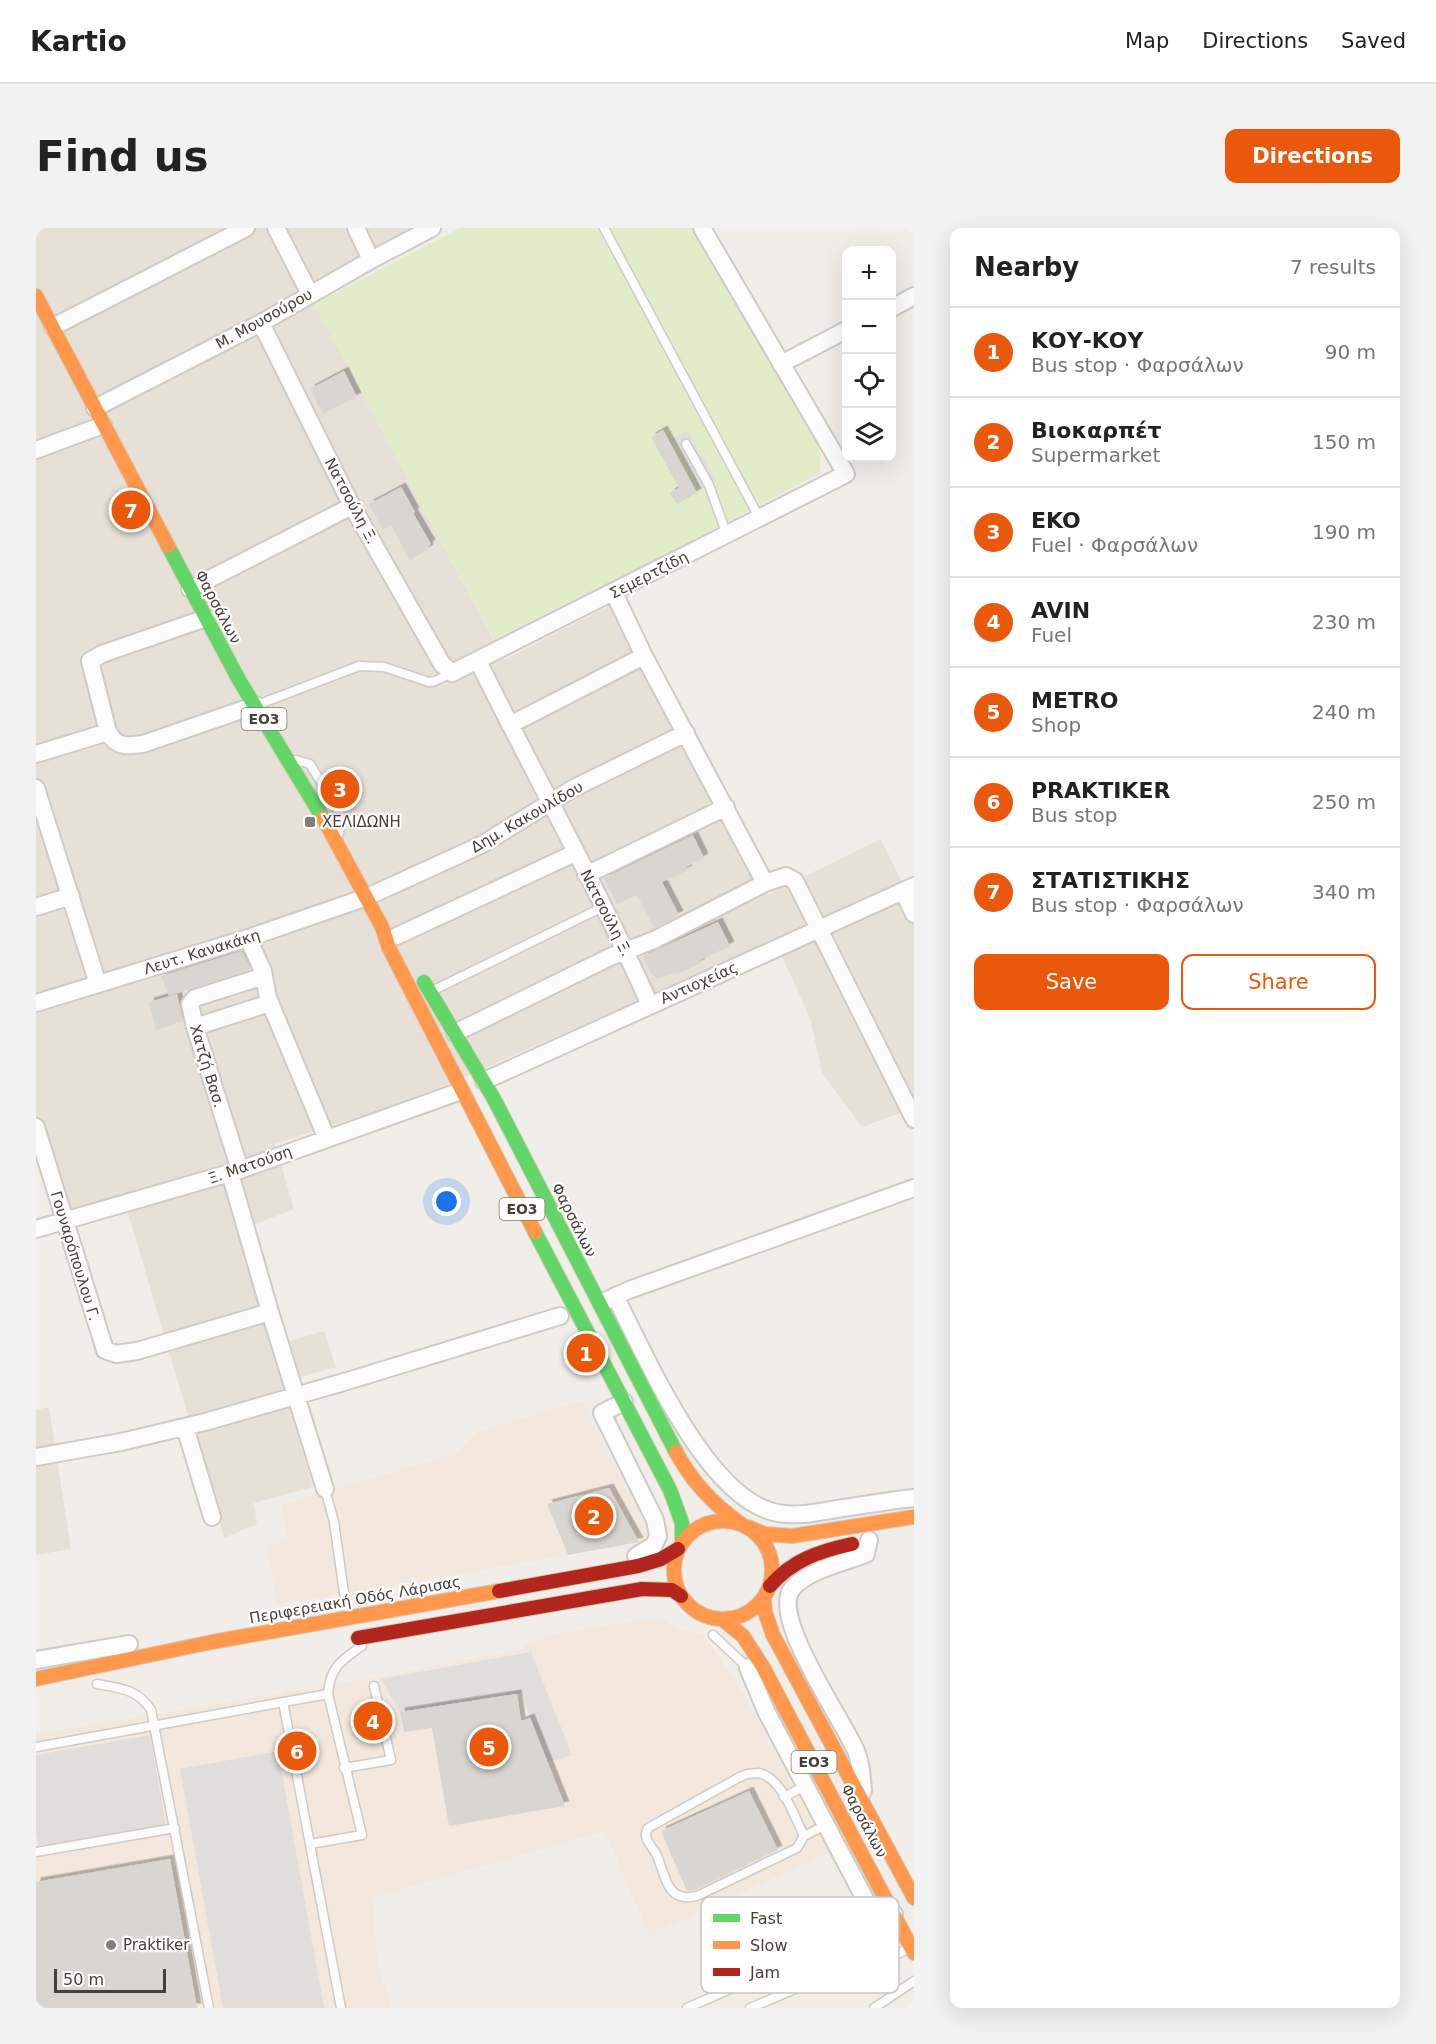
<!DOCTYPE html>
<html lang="en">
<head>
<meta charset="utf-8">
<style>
  :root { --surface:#fff; --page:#f2f2f2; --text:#222; --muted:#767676; --line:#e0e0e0; --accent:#ea580c }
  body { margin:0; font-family:"DejaVu Sans",sans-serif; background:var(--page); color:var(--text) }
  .controls { position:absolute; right:18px; top:18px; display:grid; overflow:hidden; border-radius:12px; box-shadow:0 6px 24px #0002 }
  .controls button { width:54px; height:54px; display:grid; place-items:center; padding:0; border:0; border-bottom:2px solid var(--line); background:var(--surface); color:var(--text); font:30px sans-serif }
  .scale { position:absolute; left:18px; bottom:15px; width:112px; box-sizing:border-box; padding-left:6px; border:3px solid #483f36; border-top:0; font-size:16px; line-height:21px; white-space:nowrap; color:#483f36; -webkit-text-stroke:4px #fff; paint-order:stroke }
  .you { position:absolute; left:411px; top:974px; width:21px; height:21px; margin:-15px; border:4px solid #fff; border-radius:50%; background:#1a73e8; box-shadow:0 0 0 9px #1a73e833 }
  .badge { display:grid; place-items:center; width:39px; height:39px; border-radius:50%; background:var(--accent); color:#fff; font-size:20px; font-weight:700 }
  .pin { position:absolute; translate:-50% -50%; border:3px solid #fff; box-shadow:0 2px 6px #0006 }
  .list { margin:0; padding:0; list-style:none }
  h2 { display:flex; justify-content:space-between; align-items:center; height:78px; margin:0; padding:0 24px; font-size:26px }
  h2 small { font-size:20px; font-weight:400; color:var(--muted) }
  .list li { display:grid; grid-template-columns:39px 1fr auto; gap:18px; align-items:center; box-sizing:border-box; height:90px; padding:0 24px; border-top:2px solid var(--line) }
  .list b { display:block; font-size:22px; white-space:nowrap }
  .list p { margin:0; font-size:20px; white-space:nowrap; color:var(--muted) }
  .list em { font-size:20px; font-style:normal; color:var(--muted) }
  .actions { display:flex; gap:12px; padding:18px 24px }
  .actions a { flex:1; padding:14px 0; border:2px solid var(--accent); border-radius:12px; text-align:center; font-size:21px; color:var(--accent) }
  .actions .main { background:var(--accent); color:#fff }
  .icon { flex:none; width:33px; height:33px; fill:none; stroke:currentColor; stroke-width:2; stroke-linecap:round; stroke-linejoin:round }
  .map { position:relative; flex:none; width:878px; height:1780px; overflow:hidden; border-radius:12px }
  header { display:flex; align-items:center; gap:36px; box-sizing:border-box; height:84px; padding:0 30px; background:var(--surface); border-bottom:2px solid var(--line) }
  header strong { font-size:28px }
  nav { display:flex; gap:33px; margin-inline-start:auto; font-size:21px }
  .intro { display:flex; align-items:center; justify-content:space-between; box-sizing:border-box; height:144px; padding:0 36px }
  h1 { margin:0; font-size:42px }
  .button { padding:15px 27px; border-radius:12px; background:var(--accent); color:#fff; font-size:21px; font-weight:700 }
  main { display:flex; gap:36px; padding:0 36px }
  aside { flex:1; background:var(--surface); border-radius:12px; box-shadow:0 6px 24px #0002 }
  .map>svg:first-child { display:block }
</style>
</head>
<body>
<header>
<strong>Kartio</strong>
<nav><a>Map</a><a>Directions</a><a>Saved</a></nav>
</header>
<div class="intro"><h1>Find us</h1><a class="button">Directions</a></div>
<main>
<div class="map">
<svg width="878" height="1780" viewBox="0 0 878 1780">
  <defs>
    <filter id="shadow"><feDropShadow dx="4.5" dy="-4.5" stdDeviation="0" flood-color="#0004"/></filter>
  </defs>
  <rect width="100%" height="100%" fill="#f1eeea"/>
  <path fill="#e6e0d7" d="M0,0H378L269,58L468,432L580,374L732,666L845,611L878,679V880L826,899L786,845L774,790L739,713L410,857L352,879L239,916L258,981L201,1003L236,1118L288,1103L300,1139L246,1154L277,1259L218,1275L221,1296L188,1310L87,968L35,982L6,893L0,894Z
    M13,1179L35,1321L0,1327V1182Z"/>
  <path fill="#f4e8dd" d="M546,1173L611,1299V1309L603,1315L241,1377L231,1317L252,1312L245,1277L422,1225L440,1204Z
    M605,1392H627L641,1400L656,1405L666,1406L674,1415L710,1470L793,1625L613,1707L569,1603L336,1670L342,1738L356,1780H0V1506L363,1445L486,1421L492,1416L521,1406Z"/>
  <path fill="#e2ecc9" d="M424,0H670L784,211V245L460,416L278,76Z"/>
  <path fill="#e0ddda" d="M652,203L680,253L664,262L637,211Z
    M495,1424L536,1527L512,1534L485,1465L364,1484L345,1451Z
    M114,1507L130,1598L3,1620L0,1602V1527Z
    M242,1523L288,1780H187L144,1541Z"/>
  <path fill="#d9d6d1" filter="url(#shadow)" d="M308,143L321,169L287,186L274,161Z
    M627,202L661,265L641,276L634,265L643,260L615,209Z
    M365,259L379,284L377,285L395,316L392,318L393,321L374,332L355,297L347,302L333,276Z
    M657,607L668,630L650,639L652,642L626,654L643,687L618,700L601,667L581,676L568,650Z
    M682,694L694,718L664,732L665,735L642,746L640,744L622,751L615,745L607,728Z
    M206,723L215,741L133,768L125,748Z
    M141,766L147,793L120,802L113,774Z
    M573,1260L603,1314L532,1327L511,1276Z
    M481,1466L485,1493L494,1490L529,1578L413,1598L396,1500L368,1504L364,1484Z
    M713,1563L742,1622L659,1662L651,1663L625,1603Z
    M134,1631L161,1780H0V1654Z"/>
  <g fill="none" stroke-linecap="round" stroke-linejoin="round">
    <g stroke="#cecac6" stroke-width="11">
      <path id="lane" d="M568,0L724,291
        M650,216L673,257L691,307
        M221,477L323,438L348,439L393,454L399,453L416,445
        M260,532L274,536L305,588L303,605
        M398,762L567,679
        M289,1261L298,1294L310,1379
        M677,1407L712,1440
        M61,1456C83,1460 102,1461 115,1482L173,1780
        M247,1474L305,1780
        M0,1519L292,1466
        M308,1540L355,1532L338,1458
        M722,1545C746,1549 758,1588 768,1608L761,1620L661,1668C631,1675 630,1650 622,1630C618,1619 605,1611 612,1600L702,1550L711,1546Z
        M748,1569L769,1558
        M768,1608L790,1597
        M274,1616L326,1607L292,1466C294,1439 305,1433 326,1418
        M0,1624L139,1600
        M651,1780L826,1703L855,1688
        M714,1780L821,1735L853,1731L873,1720
        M838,1780L878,1753"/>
    </g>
    <g stroke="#cecac6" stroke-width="20">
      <path id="street" d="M240,0L274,66
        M320,0L335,32
        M856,80L878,68
        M225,95L316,278L406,436L416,445L810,246L666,0
        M17,99L210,0
        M745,136L810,102
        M59,180L225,95L335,32L396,0
        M0,222L67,197
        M154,361L316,278
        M578,365L608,428L729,655
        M170,390L66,426L54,433L72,504C81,520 90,518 107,516L220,477
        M442,433C499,548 562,660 614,777
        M474,497L608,428
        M0,526L72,504
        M0,560L62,756
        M550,647L690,579
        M867,663L878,686
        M0,679L35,668
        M361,708L539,625
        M212,710L227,743L232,770L291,911
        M0,775L212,710L331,669L447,616L536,561L650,505
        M159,799L234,775
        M419,805L574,729L618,712L729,655L750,648L759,653L878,891
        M448,853L878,658
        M0,899L69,1122L80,1126L101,1123L234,1084
        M204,942L159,799L154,776L159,770L228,748
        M194,945L234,1084L289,1261
        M0,1001L204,942L425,863
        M579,1068C610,1128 671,1273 742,1285C761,1289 782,1284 801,1281C827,1277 852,1273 878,1270
        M569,1073L593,1062L878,960
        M588,1174L566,1185L619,1292L622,1308L618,1317L600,1328
        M149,1199L176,1289
        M0,1229L85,1214L169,1194L308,1154L524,1088
        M0,1432L93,1416
        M721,1435L712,1440L730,1483L831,1675L841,1684L858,1686
        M827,1563C826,1549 825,1535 820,1523C807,1492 734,1389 756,1361C769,1343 809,1334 830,1326L833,1312"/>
    </g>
    <g stroke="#d4c9b7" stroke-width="16">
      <path id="fast" d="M132,318L203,452L287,590
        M388,754L458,871L640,1224
        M499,1004L634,1262L646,1295V1315"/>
    </g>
    <g stroke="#d4c9b7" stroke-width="16">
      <path id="slow" d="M0,68L132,318
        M287,590L346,699L353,720L499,1004
        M640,1224C656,1254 678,1277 705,1296
        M638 1342a49 49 0 1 1 98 0a49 49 0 1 1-98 0Z
        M712,1299L729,1306L756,1308L878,1289
        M728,1370L729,1384L737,1407L878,1670
        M686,1391L707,1408L727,1439L878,1725
        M0,1451L176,1414L463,1363"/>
    </g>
    <g stroke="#d4c9b7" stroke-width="16">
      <path id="jam" d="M734,1358C756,1332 784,1323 816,1316
        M463,1363L602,1338L625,1331L642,1321
        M322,1410L606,1361L636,1362L645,1368"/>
    </g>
    <use href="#lane" stroke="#fdfcfc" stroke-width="8"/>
    <use href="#street" stroke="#fdfcfc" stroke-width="16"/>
    <use href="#fast" stroke="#63d668" stroke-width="14"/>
    <use href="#slow" stroke="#ff974d" stroke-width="14"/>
    <use href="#jam" stroke="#b3261e" stroke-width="14"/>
  </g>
  <g fill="#837c75" stroke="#fff" stroke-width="2">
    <rect x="268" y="588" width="12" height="12" rx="3"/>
    <circle cx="75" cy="1717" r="6"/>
  </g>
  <g text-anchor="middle" stroke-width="4.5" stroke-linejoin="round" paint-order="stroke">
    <g fill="#fff" stroke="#7f7972" stroke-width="1.5">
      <rect x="205.5" y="480" width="45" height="22" rx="4.5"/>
      <rect x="463.5" y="970" width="45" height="22" rx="4.5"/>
      <rect x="755.5" y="1523" width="45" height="22" rx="4.5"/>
    </g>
    <g font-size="14" font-weight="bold" fill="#483f36">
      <text x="228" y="496">ΕΟ3</text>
      <text x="486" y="986">ΕΟ3</text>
      <text x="778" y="1539">ΕΟ3</text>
    </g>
    <g font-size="15" fill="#483f36" stroke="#fff">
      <text transform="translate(228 91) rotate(-29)" y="5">Μ. Μουσούρου</text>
      <text transform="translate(315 273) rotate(62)" y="5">Νατσούλη Ξ.</text>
      <text transform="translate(613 347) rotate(-27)" y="5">Σεμερτζίδη</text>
      <text transform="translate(182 379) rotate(62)" y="5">Φαρσάλων</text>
      <text transform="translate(491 589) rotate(-30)" y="5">Δημ. Κακουλίδου</text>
      <text transform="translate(570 685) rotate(63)" y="5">Νατσούλη Ξ.</text>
      <text transform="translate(166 724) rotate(-17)" y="5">Λευτ. Κανακάκη</text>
      <text transform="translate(663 755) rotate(-24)" y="5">Αντιοχείας</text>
      <text transform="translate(171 838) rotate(73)" y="5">Χατζή Βασ.</text>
      <text transform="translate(214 937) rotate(-19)" y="5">Ξ. Ματούση</text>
      <text transform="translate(538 992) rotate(63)" y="5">Φαρσάλων</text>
      <text transform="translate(39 1028) rotate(73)" y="5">Γουναρόπουλου Γ.</text>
      <text transform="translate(319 1372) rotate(-10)" y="5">Περιφερειακή Οδός Λάρισας</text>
      <text transform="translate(828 1593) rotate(62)" y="5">Φαρσάλων</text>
    </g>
    <g font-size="15" fill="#483f36" stroke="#fff" text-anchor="start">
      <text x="286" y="599">ΧΕΛΙΔΩΝΗ</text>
      <text x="87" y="1722">Praktiker</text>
    </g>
  </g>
  <rect x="665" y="1669" width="198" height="96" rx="9" fill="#fff" stroke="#c8c5c3" stroke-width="1.5"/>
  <rect x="677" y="1686" width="27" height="8" fill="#63d668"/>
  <rect x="677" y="1713" width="27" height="8" fill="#ff974d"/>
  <rect x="677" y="1740" width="27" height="8" fill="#b3261e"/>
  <g font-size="16" fill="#483f36">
    <text x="714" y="1696">Fast</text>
    <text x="714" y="1723">Slow</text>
    <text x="714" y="1750">Jam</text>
  </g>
</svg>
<div class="controls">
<button>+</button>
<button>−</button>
<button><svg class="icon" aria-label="locate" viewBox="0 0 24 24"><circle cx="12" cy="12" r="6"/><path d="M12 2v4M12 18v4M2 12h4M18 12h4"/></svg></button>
<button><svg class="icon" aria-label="layers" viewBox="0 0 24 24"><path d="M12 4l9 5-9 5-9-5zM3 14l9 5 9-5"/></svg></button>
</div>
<div class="scale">50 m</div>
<div class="you"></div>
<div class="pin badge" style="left:550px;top:1125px">1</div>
<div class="pin badge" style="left:558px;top:1288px">2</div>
<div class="pin badge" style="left:304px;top:561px">3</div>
<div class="pin badge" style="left:337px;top:1493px">4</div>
<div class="pin badge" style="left:453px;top:1519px">5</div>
<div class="pin badge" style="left:261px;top:1523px">6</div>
<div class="pin badge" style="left:95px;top:282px">7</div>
</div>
<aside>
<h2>Nearby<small>7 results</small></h2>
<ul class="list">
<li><span class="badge">1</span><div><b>ΚΟΥ-ΚΟΥ</b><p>Bus stop · Φαρσάλων</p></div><em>90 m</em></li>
<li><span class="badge">2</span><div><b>Βιοκαρπέτ</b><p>Supermarket</p></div><em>150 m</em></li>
<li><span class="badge">3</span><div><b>EKO</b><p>Fuel · Φαρσάλων</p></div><em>190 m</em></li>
<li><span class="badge">4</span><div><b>AVIN</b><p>Fuel</p></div><em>230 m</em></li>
<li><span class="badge">5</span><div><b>METRO</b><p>Shop</p></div><em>240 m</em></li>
<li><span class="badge">6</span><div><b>PRAKTIKER</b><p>Bus stop</p></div><em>250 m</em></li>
<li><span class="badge">7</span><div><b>ΣΤΑΤΙΣΤΙΚΗΣ</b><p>Bus stop · Φαρσάλων</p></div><em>340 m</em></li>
</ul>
<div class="actions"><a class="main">Save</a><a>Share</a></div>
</aside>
</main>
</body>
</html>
